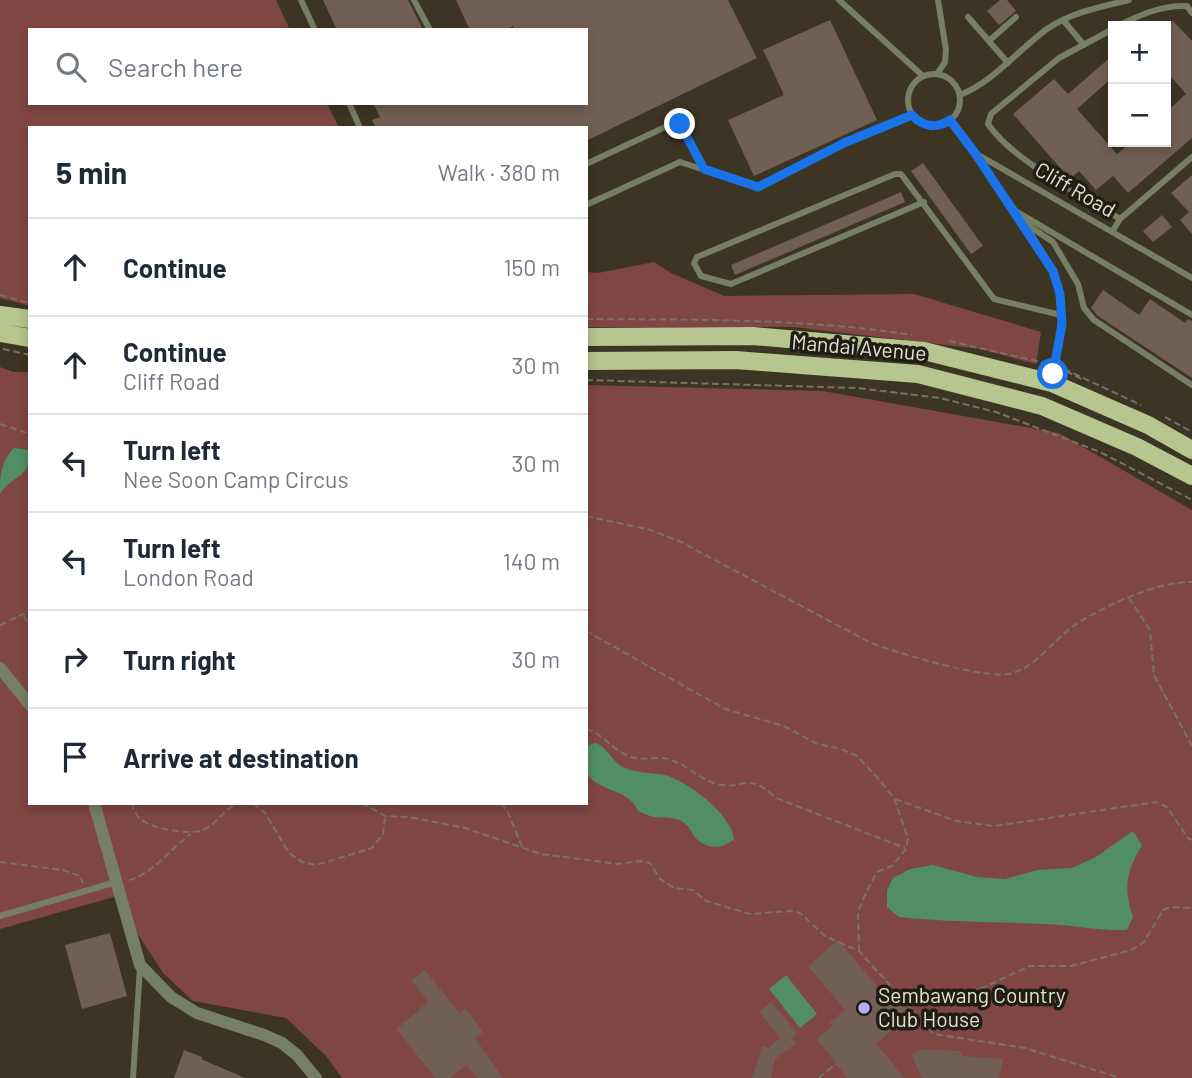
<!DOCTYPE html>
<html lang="en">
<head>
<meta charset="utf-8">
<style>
  :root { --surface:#fff; --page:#f2f2f3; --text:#1f2937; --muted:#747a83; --line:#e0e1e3 }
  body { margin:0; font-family:Barlow,sans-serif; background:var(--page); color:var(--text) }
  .controls { position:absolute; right:21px; top:21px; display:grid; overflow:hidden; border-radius:0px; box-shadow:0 4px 10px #0003 }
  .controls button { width:63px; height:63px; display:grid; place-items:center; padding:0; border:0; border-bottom:2px solid var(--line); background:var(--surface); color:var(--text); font:35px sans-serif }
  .stop { position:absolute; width:21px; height:21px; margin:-16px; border:5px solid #1a73e8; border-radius:50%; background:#fff }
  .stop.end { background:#1a73e8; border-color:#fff; box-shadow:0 2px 7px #0008 }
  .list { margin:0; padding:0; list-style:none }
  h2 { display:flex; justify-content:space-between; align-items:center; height:91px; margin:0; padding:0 28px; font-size:30px }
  h2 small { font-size:23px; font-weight:400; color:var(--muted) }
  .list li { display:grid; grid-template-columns:46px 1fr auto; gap:21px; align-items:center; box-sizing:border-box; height:98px; padding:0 28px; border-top:2px solid var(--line) }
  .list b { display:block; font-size:26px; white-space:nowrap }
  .list p { margin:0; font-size:23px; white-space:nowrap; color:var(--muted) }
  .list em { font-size:23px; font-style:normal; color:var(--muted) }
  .icon { flex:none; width:38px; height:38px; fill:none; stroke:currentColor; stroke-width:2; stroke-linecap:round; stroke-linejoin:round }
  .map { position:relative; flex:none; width:1192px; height:1078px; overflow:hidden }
  .search { position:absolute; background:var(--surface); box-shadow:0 4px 10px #0003; left:28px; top:28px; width:560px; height:77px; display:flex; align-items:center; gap:18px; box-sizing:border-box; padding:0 24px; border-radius:0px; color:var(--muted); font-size:26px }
  .panel { position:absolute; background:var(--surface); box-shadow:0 4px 10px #0003; left:28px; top:126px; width:560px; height:679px; border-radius:0px }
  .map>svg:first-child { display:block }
</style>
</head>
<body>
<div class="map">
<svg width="1192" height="1078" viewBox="0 0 1192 1078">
  <rect width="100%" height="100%" fill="#3c3524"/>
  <path fill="#804642" d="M0,0H276L290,30H30V103H327L339,128H30V306L0,298Z
    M654,262L671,273L724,296L914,294L1041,332L1036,364L980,349L794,327H586V272L598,273Z
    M0,367L13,372H30V803H586V385L823,391L1059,433L1192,510V1078H342L326,1056L286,1018L193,1001L163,973L114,897L0,929Z"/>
  <path fill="#518e64" d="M14,448L30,450C30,480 14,473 0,494C0,477 1,460 14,448Z
    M595,743C607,746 612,762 623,767C636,774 651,772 665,775C688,781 732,815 734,839C725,848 710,850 699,841C689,833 692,824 676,819C669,817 661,818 654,817C649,816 643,813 638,811C628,786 592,793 586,769C585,762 586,753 586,746Z
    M1133,831L1142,845C1126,873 1123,887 1133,917L1127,930C1099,931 1073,925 1045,924C996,922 948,922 899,917L887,907V890L893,878L910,869L933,865L977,877L1005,879L1037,870L1072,868L1096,857Z
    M786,975L817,1014L800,1028L769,989Z"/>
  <path fill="#725f53" d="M323,0H408L423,30H337Z
    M456,0H728L757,58L586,141V128H376L372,120L380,117L373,103H586V30H515L513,26L505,30H470Z
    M1000,0H1007L1016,11L999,25L987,11Z
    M830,20L877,120L754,176L728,120L784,95L763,50Z
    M1173,21L1192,41V138L1128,193L1113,176L1096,190L1079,171L1070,179L1013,114L1054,79L1068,94L1113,55V77L1077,109L1117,154L1131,142H1166V112L1186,94L1166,71V26Z
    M923,163L983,246L971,254L911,171Z
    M1192,175V234L1180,220L1189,212L1171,193Z
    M901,192L905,202L735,275L731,265Z
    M1162,215L1172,227L1153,242L1143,231Z
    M1103,290L1139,315L1150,299L1185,323L1188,319L1192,321V378L1098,316L1091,308Z
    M110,933L127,996L82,1009L65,945Z
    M838,940L894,1007L901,1001L912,1014L876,1044L905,1078H847L817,1039L833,1026L830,1022L845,1010L808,966Z
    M425,970L459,1013L465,1008L483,1032L475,1038L503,1078H477L467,1065L450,1078H435L397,1029L428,1002L411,980Z
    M771,1002L797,1033L792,1038L796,1043L775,1059L771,1078H752L762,1046L769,1048L780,1038L759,1012Z
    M922,1049L959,1051L963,1056L1003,1059L999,1078H921L912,1054Z
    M184,1050L202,1057L201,1059L245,1078H174Z"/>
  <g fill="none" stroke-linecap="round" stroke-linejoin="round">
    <path stroke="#787263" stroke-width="2" stroke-dasharray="7 3.5" stroke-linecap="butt" d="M0,295L30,303
      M586,319C696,320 804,318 912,335
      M949,341L1045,363
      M3,349L30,355
      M1064,369L1141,405
      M1066,371L1083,380
      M586,380L857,388L940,398L996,412L1100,452L1192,500
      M1165,417L1192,432
      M0,424L30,434
      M586,516L651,530L681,542L871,643C899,653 987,681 1013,673C1036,666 1053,641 1072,627C1103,606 1155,582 1192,582
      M1129,598L1150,630L1154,675L1192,746
      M24,616L30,628
      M0,625L30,611
      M586,631L725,709L784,726L817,744L841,749L857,756L876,776L894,798L908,838L906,849L892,866L877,872L865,895L858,912L859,950
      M586,729C604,734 610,749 631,757C642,761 656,756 668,759C686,764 699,779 717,784C745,791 746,770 776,798L905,848
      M895,799L956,821L995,826L1156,802L1167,807L1188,838L1192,840
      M131,803C133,808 136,814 139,818C149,828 190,836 203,830C216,825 224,809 238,803
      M253,803L265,813L289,853L302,862L316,865L372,848L383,834L385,818
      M362,803L385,816L409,817L465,828L541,854L618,864L640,861L650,863L660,879L674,888L693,890L706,901L750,914L790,911L800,913L825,936L859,951L934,1034L1025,1048L1120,1078
      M501,803L507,810L522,847
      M0,862L63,870L80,876L83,883
      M129,880C152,875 172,847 191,834
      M909,1005L967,995L1030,966H1071L1131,950L1144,942L1163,910L1171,907L1192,908
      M819,1078L836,1064"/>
    <path stroke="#767e63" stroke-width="6" d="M301,0L315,30
      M414,0L430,30
      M839,0L923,76
      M968,17L1008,63
      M1063,20L1084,45
      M1118,26C1139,15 1162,5 1187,6L1192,13
      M989,41L1016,17
      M908 100a26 26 0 1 1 52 0a26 26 0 1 1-52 0Z
      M937,74L945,62L946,50L938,0
      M960,95C994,81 1017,51 1047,29C1072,12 1100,7 1129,0
      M349,103L360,128
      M950,120L975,153L1192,278
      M976,155C999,190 1054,257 1060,295C1064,324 1057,353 1052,382
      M586,164L676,122L682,126L704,169
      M924,202L731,284L701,276L694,263L697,257L895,174H901L994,299L1061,315
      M586,205L680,162L758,187L844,143L912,115
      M1014,210L1192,315
      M1120,219L1192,157
      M1023,222L1053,242L1078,284L1084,308L1094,320L1192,385
      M1112,232L1120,219C1082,195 1012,160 988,124L991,114L1059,58L1113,29
      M0,916L116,882
      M133,1078L140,967"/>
    <path stroke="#767e63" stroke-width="12" d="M0,668L30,705
      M94,803L140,965L171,997L197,1013L264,1035L282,1043L297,1055L316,1078"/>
    <path stroke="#b6c68e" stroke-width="18" d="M0,315L30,319
      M0,333L30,338
      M586,337L753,336L924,351L1052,383L1148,425L1192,450
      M586,361L736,360L918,374L1042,406L1137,447L1192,476"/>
  </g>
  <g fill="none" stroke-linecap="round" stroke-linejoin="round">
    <path stroke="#1a73e8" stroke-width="9" d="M680,124L704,169L758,187L844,143L912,115C923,127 936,129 950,120L975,153L1053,271L1060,294L1062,324L1053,374"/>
  </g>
  <circle fill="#b4acf9" stroke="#201d15" stroke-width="2.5" cx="864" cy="1008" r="7"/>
  <g text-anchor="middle" stroke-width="7" stroke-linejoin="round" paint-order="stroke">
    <g font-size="21" fill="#e3dfd4" stroke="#201d15">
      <text transform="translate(1075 190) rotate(30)" y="7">Cliff Road</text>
      <text transform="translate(859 348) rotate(5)" y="7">Mandai Avenue</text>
    </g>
    <g font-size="21" fill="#e3dfd4" stroke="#201d15" text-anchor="start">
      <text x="878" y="1003">Sembawang Country<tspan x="878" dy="24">Club House</tspan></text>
    </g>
  </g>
</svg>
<div class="controls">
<button>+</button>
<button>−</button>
</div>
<div class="stop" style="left:1053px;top:374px"></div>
<div class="stop end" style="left:680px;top:124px"></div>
<div class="search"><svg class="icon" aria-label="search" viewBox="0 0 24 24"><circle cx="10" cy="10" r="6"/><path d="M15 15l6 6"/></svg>Search here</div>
<section class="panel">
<h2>5 min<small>Walk · 380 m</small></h2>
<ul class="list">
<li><svg class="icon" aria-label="ahead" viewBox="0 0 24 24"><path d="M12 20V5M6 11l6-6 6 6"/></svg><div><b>Continue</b></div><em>150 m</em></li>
<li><svg class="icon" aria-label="ahead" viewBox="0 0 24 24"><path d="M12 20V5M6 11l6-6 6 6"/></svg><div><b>Continue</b><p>Cliff Road</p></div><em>30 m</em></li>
<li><svg class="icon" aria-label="left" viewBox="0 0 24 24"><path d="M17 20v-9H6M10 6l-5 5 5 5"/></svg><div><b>Turn left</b><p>Nee Soon Camp Circus</p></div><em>30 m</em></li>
<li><svg class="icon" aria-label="left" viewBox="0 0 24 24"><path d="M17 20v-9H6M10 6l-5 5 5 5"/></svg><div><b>Turn left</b><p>London Road</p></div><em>140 m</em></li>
<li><svg class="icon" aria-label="right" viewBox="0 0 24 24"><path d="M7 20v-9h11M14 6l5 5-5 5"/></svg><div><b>Turn right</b></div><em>30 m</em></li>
<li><svg class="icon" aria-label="arrive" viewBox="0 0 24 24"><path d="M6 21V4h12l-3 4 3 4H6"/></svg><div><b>Arrive at destination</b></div></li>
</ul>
</section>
</div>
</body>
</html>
